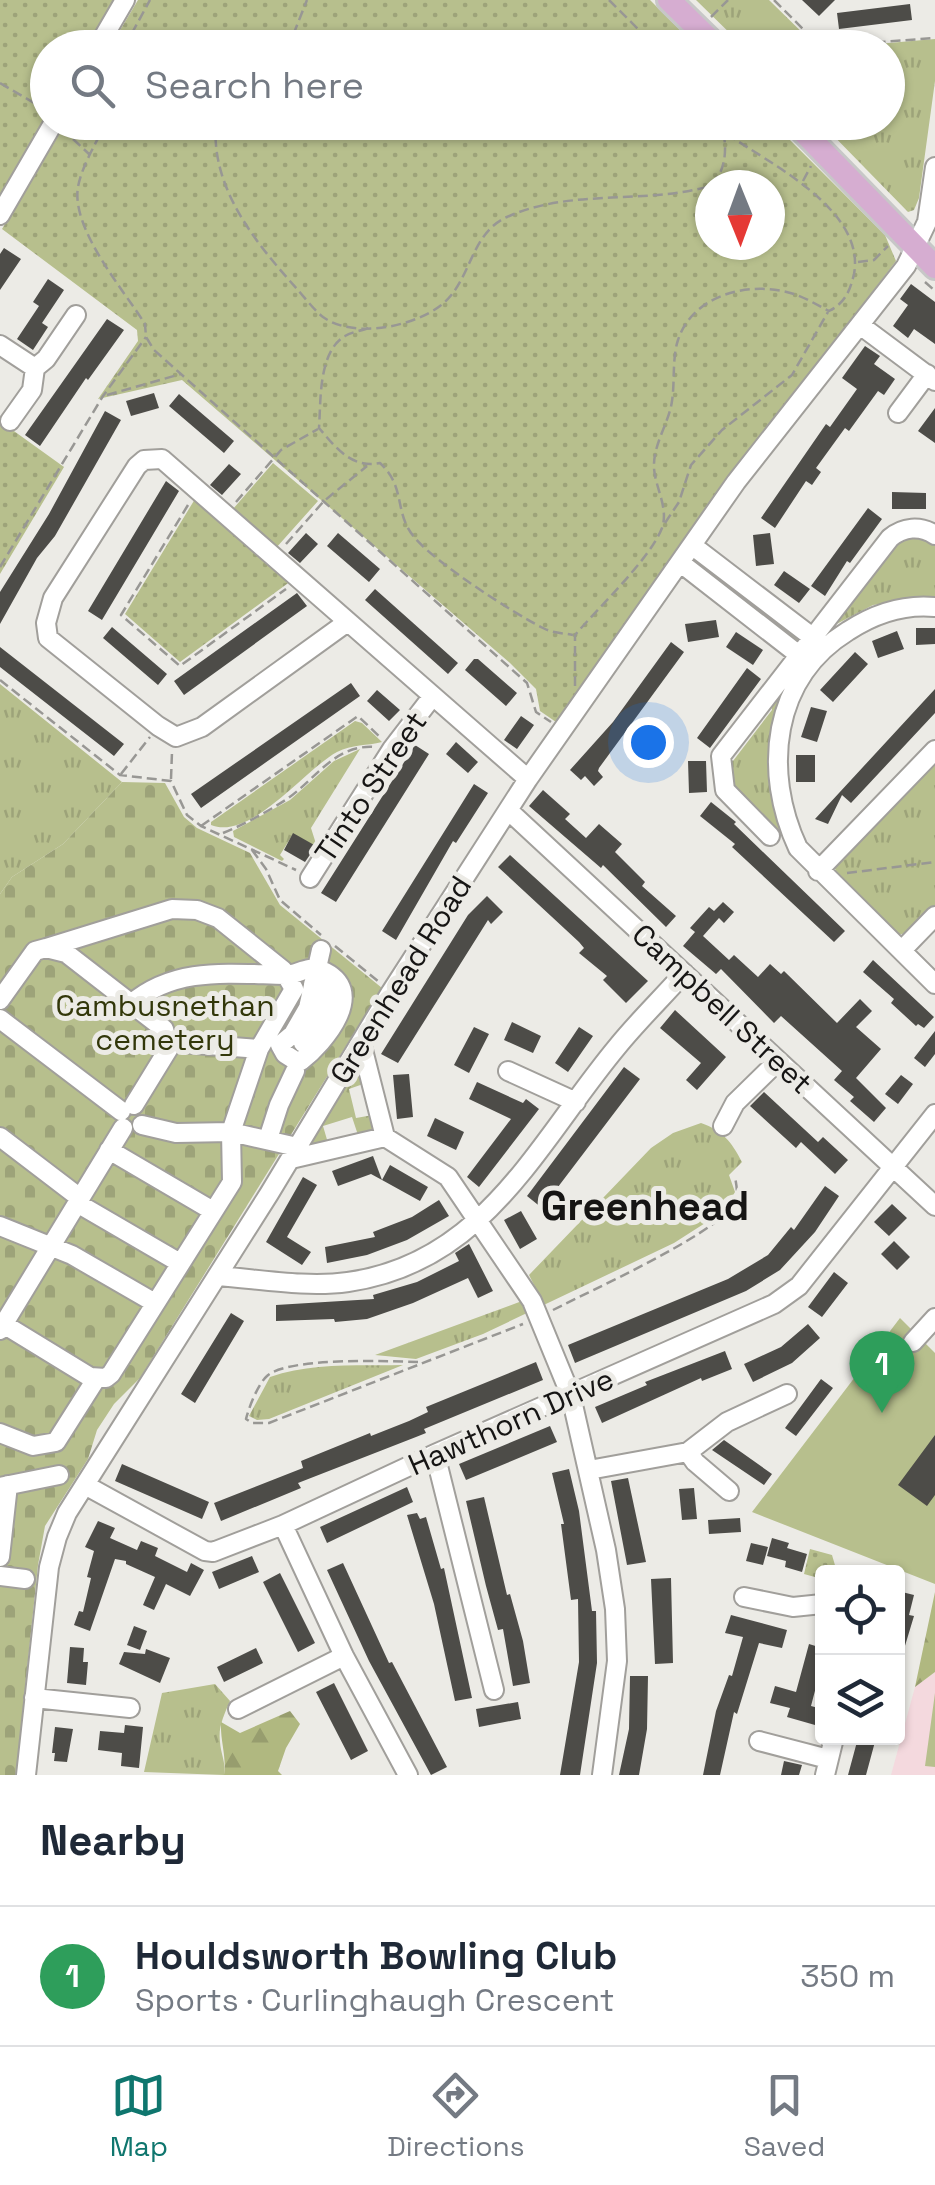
<!DOCTYPE html>
<html lang="en">
<head>
<meta charset="utf-8">
<style>
  :root { --surface:#fff; --page:#f2f2f3; --text:#1f2937; --muted:#747a83; --line:#e0e1e3; --accent:#0f766e }
  body { margin:0; font-family:"Space Grotesk",sans-serif; background:var(--page); color:var(--text) }
  .controls { position:absolute; right:30px; bottom:30px; display:grid; overflow:hidden; border-radius:10px; box-shadow:0 2px 8px #0004 }
  .controls button { width:90px; height:90px; display:grid; place-items:center; padding:0; border:0; border-bottom:2px solid var(--line); background:var(--surface); color:var(--text); font:50px sans-serif }
  .compass { position:absolute; left:695px; top:170px; width:90px; height:90px; border-radius:50%; background:var(--surface); box-shadow:0 2px 8px #0004; rotate:179deg }
  .you { position:absolute; left:648px; top:742px; width:35px; height:35px; margin:-25px; border:8px solid #fff; border-radius:50%; background:#1a73e8; box-shadow:0 0 0 15px #1a73e833 }
  .badge { display:grid; place-items:center; width:65px; height:65px; border-radius:50%; background:var(--accent); color:#fff; font-size:32px; font-weight:700 }
  .pin { position:absolute; translate:-50% -82px; filter:drop-shadow(0 2px 5px #0008) }
  .pin::after { content:''; position:absolute; top:52px; width:35px; height:30px; background:inherit; clip-path:polygon(0 0,100% 0,50% 100%) }
  .list { margin:0; padding:0; list-style:none }
  h2 { display:flex; justify-content:space-between; align-items:center; height:130px; margin:0; padding:0 40px; font-size:42px }
  h2 small { font-size:32px; font-weight:400; color:var(--muted) }
  .list li { display:grid; grid-template-columns:65px 1fr auto; gap:30px; align-items:center; box-sizing:border-box; height:140px; padding:0 40px; border-top:2px solid var(--line) }
  .list b { display:block; font-size:38px; white-space:nowrap }
  .list p { margin:0; font-size:32px; white-space:nowrap; color:var(--muted) }
  .list em { font-size:32px; font-style:normal; color:var(--muted) }
  .icon { flex:none; width:55px; height:55px; fill:none; stroke:currentColor; stroke-width:2; stroke-linecap:round; stroke-linejoin:round }
  .map { position:relative; flex:none; width:935px; height:1775px; overflow:hidden }
  .search { position:absolute; background:var(--surface); box-shadow:0 2px 8px #0004; left:30px; right:30px; top:30px; height:110px; display:flex; align-items:center; gap:25px; box-sizing:border-box; padding:0 35px; border-radius:55px; color:var(--muted); font-size:38px }
  .sheet { height:270px; background:var(--surface) }
  nav { display:flex; justify-content:space-around; align-items:center; box-sizing:border-box; height:140px; border-top:2px solid var(--line); background:var(--surface); font-size:28px; color:var(--muted) }
  nav a { display:grid; justify-items:center; gap:5px }
  nav .on { color:var(--accent) }
  .map>svg:first-child { display:block }
</style>
</head>
<body>
<div class="map">
<svg width="935" height="1775" viewBox="0 0 935 1775">
  <defs>
    <pattern id="grass-tufts" width="24" height="20" patternUnits="userSpaceOnUse" patternTransform="scale(2.5)"><rect width="24" height="20" fill="#b7bf8d"/><path d="M3 7l-1-3M5 7V3M7 7l1-3M15 17l-1-3M17 17v-4M19 17l1-3" fill="none" stroke="#9da379"/></pattern>
    <pattern id="forest-firs" width="22" height="20" patternUnits="userSpaceOnUse" patternTransform="scale(2.5)"><rect width="22" height="20" fill="#b0b880"/><path d="M5 1l3.5 6h-7zM16 11l3.5 6h-7z" fill="#979d6e"/></pattern>
    <pattern id="cemetery-stones" width="16" height="16" patternUnits="userSpaceOnUse" patternTransform="scale(2.5)"><rect width="16" height="16" fill="#b7bf8d"/><path d="M2 7V4a2 2 0 0 1 4 0v3zM10 15v-3a2 2 0 0 1 4 0v3z" fill="#9da379"/></pattern>
    <pattern id="park-dots" width="8" height="8" patternUnits="userSpaceOnUse" patternTransform="scale(2.5)"><rect width="8" height="8" fill="#b7bf8d"/><path d="M2 2h.1M6 6h.1" fill="none" stroke="#9da379" stroke-width="1.8" stroke-linecap="round"/></pattern>
  </defs>
  <rect width="100%" height="100%" fill="#ecebe6"/>
  <path fill="#f4d9de" d="M935,1672V1775H891L915,1687Z"/>
  <path fill="url(#grass-tufts)" d="M696,0H769L816,46L822,47H744Z
    M935,39V81L919,198L914,210L908,212L821,123L888,122V48L842,47Z
    M912,532L935,541V597L873,605L825,630L835,618L839,619L890,554L886,551Z
    M713,571L801,638L797,643L709,577Z
    M0,684L122,782L63,844L12,877L0,894Z
    M781,688L784,689C766,740 766,781 781,832L776,835L755,806L748,808L728,788L729,760L733,761L772,710L771,703Z
    M355,721L362,723L382,742C367,746 352,744 337,752C305,769 251,841 211,825V822Z
    M360,749L311,828L317,847L293,834L280,855L284,859L282,861L234,837L233,831L290,800L334,761Z
    M935,760V905L909,932L895,936L837,878L835,868Z
    M356,1071L364,1075L366,1083L349,1089L356,1118L373,1115V1130L358,1135L352,1117L323,1126L328,1143L312,1147L307,1145Z
    M701,1123C723,1131 731,1141 742,1162L729,1175L735,1192L724,1211L674,1243L483,1334L416,1359L375,1355L522,1301L537,1291L529,1275L651,1148L673,1133Z
    M403,1365L269,1419L257,1420L249,1416L270,1377C312,1362 359,1366 403,1365Z
    M215,1684L230,1701C224,1715 218,1727 220,1742C221,1755 226,1762 224,1775L144,1772L162,1693Z"/>
  <path fill="url(#forest-firs)" d="M935,1592V1672L915,1687Z
    M290,1711L300,1724L286,1748L278,1771L282,1775H224C227,1758 220,1740 221,1722L240,1733Z"/>
  <path fill="url(#cemetery-stones)" d="M122,782L165,783L184,817L197,828L250,853L280,905L382,988L140,1378L114,1404L97,1430L88,1459L45,1526L38,1565L16,1775H0V894L12,877L63,844Z"/>
  <path fill="url(#park-dots)" fill-rule="evenodd" d="M0,0H114L86,47L48,48L47,115L0,197Z
    M138,0H650L697,47H110Z
    M772,122L885,235L896,261L720,492L556,722L540,711L536,689L510,663L182,380L98,399L138,341L137,330L2,229L66,123ZM710,185H770V245H710Z
    M0,421L64,467L0,574Z
    M273,463L318,501L276,548L233,509Z
    M195,499L291,581L180,662L125,614Z
    M810,1549L832,1555L837,1572H822V1579L804,1574Z"/>
  <path fill="#b7bf8d" d="M900,1318L935,1353V1584L752,1512Z
    M935,1693V1767L925,1766Z"/>
  <path fill="#4d4c48" d="M802,0H835L819,16Z
    M910,4L912,20L839,29L837,13Z
    M4,248L21,259L0,290V254Z
    M48,279L64,290L42,323L48,327L33,350L17,339L39,306L33,302Z
    M911,284L935,302V344L914,329L908,338L893,326L908,305L900,299Z
    M107,319L124,330L88,380L86,378L40,446L25,435Z
    M865,346L880,356L874,364L895,379L884,395L878,391L849,431L845,428L816,468L821,472L812,485L806,481L775,528L761,518L826,424L830,427L857,389L842,378Z
    M154,393L159,408L131,416L126,401Z
    M179,394L234,441L224,453L169,406Z
    M935,408V443L918,431Z
    M105,411L121,420L55,536L37,558L0,624V592L49,514Z
    M229,464L241,474L222,495L210,485Z
    M166,481L179,491L102,620L88,611Z
    M892,492L926,493V509H892Z
    M868,508L882,519L850,563L847,561L825,596L811,586Z
    M306,533L318,544L300,563L288,553Z
    M338,533L380,569L369,582L327,546Z
    M770,533L774,564L756,566L753,535Z
    M784,571L810,589L799,603L774,585Z
    M375,589L458,663L448,674L365,600Z
    M297,593L307,606L184,695L174,681Z
    M716,620L719,637L688,642L685,624Z
    M112,627L167,674L158,685L103,638Z
    M916,628H935V644L916,645Z
    M897,631L904,649L878,658L872,641Z
    M736,632L763,650L753,665L726,647Z
    M671,642L684,652L599,768L598,771L603,777L594,786L585,776L581,780L570,770L613,722Z
    M0,647L124,744L114,756L0,667Z
    M855,652L868,664L833,702L820,690Z
    M474,659H478L517,693L506,706L465,670Z
    M747,668L761,679L710,748L697,738Z
    M351,683L360,696L201,808L191,794Z
    M935,689V713L851,803L842,795L828,824L815,819Z
    M377,690L400,710L389,721L367,701Z
    M811,707L827,711L817,742L801,737Z
    M521,716L534,725L517,749L504,740Z
    M456,742L478,762L468,773L446,754Z
    M415,745L429,754L336,902L321,893Z
    M796,755H815V782H796Z
    M688,761H706L707,792L689,793Z
    M474,784L488,793L456,843L453,841L396,940L382,931Z
    M543,790L570,814L565,819L586,838L599,824L622,844L615,852L645,882L642,886L676,916L666,927L603,865L601,868L529,806Z
    M711,802L736,822L734,824L845,931L834,942L732,847L735,844L700,816Z
    M293,833L316,846L305,862L284,850Z
    M510,855L648,981L626,1003L603,980L607,976L579,953L584,948L579,942L498,867Z
    M487,896L503,912L491,924L488,920L398,1063L381,1054L468,915Z
    M723,902L734,912L724,923L719,918L703,936L729,960L734,955L758,977L770,964L781,974L784,971L837,1023L860,999L872,1011L856,1027L881,1049L856,1078L886,1108L874,1122L850,1101L854,1097L834,1080L842,1071L781,1016L774,1023L721,969L716,974L683,946L695,932L690,928L709,907L714,911Z
    M873,960L934,1017L924,1028L918,1024L916,1026L891,1003L894,999L863,972Z
    M675,1010L726,1057L697,1090L686,1080L701,1063L660,1028Z
    M512,1022L541,1036L533,1053L504,1040Z
    M474,1027L489,1034L469,1073L454,1065Z
    M579,1027L593,1036L568,1072L555,1063Z
    M935,1031V1054L925,1067L914,1058Z
    M624,1067L640,1079L542,1208L527,1196Z
    M409,1074L413,1117L397,1119L393,1075Z
    M901,1075L913,1084L898,1104L885,1094Z
    M477,1082L523,1103L526,1099L539,1109L479,1187L467,1177L511,1119L469,1099Z
    M764,1092L818,1142L823,1137L848,1160L835,1174L801,1142L796,1148L750,1106Z
    M435,1118L464,1132L456,1150L427,1136Z
    M373,1156L382,1180L371,1174L338,1186L332,1171Z
    M390,1165L428,1187L420,1201L382,1180Z
    M303,1177L317,1185L287,1237L311,1252L302,1265L266,1242Z
    M825,1186L839,1196L815,1232L780,1270L746,1291L575,1363L568,1345L728,1279L768,1255L791,1227L794,1230Z
    M439,1200L449,1216L407,1240L367,1255L327,1263L325,1247L375,1237L373,1232L412,1217Z
    M892,1204L907,1218L889,1236L874,1222Z
    M521,1211L537,1239L520,1249L504,1220Z
    M894,1241L910,1257L897,1270L881,1254Z
    M469,1244L493,1291L478,1298L468,1278L413,1303L367,1319L335,1322L334,1319L276,1321V1305L374,1299L373,1295L417,1282L459,1261L455,1253Z
    M834,1272L848,1283L822,1317L808,1307Z
    M231,1313L244,1321L195,1403L181,1394Z
    M808,1324L820,1338L792,1363L753,1382L744,1364L781,1347Z
    M725,1351L732,1369L702,1381L701,1378L602,1423L595,1407L647,1385L645,1382Z
    M536,1362L543,1380L424,1429L426,1433L416,1437L298,1483L301,1488L221,1521L214,1503L303,1468L301,1461L370,1433L371,1436L409,1421L428,1412L426,1407Z
    M821,1379L833,1388L796,1436L785,1428Z
    M550,1426L557,1442L466,1480L459,1464Z
    M935,1435V1495L927,1506L898,1485Z
    M724,1440L772,1474L764,1485L712,1450Z
    M122,1464L209,1502L202,1519L115,1481Z
    M569,1469L579,1511L592,1611H596L597,1663L580,1775H560L579,1662L578,1599L571,1600L561,1524H564L552,1473Z
    M628,1478L646,1562L627,1565L611,1481Z
    M407,1487L413,1502L327,1543L320,1527Z
    M694,1488L697,1519L682,1520L679,1489Z
    M484,1497L507,1595L510,1594L523,1641L530,1683L513,1686L503,1629L498,1630L486,1586L466,1501Z
    M417,1513L420,1519L426,1517L441,1569L444,1568L472,1698L455,1701L434,1604L407,1515Z
    M740,1518L741,1532L709,1534L708,1520Z
    M98,1521L115,1528L110,1538L137,1550L141,1541L158,1548L155,1556L187,1572L191,1563L204,1570L190,1596L166,1584L154,1610L143,1605L155,1577L126,1564V1561L115,1559L90,1631L74,1625L79,1611L83,1612L91,1578L87,1577L94,1551L85,1547Z
    M772,1538L789,1543L787,1548L807,1554L802,1572L785,1567L786,1561L767,1556Z
    M751,1543L768,1547L763,1565L746,1561Z
    M252,1556L259,1572L219,1589L212,1572Z
    M343,1563L389,1663L392,1662L447,1767L431,1775L369,1661L327,1570Z
    M280,1573L315,1643L298,1652L263,1582Z
    M671,1578L673,1663L655,1664L651,1579Z
    M898,1591L914,1595L909,1615L914,1616L901,1659L898,1658Z
    M731,1615L787,1630L782,1648L759,1643L737,1714L734,1712L720,1775H703L716,1711L729,1675L732,1676L743,1637L725,1633Z
    M134,1626L147,1631L140,1650L127,1645Z
    M809,1644L822,1648V1664L811,1706L822,1709V1727L787,1717L790,1708L770,1703L775,1686L796,1692Z
    M70,1647L84,1648L83,1662H88L86,1685L67,1683Z
    M256,1648L263,1663L224,1682L217,1667Z
    M146,1649L170,1658L160,1683L119,1664L124,1652L145,1654Z
    M630,1676H648L647,1729L639,1775H619L629,1729Z
    M334,1683L368,1751L351,1760L316,1692Z
    M518,1702L521,1719L479,1727L476,1709Z
    M125,1725L143,1727L139,1768L121,1766L122,1753L98,1750L100,1731L124,1733Z
    M55,1727L73,1729L67,1762L54,1761L55,1753H52Z
    M858,1738H876L866,1775H848Z
    M784,1761L802,1765L799,1775H781Z"/>
  <g fill="none" stroke-linecap="round" stroke-linejoin="round">
    <g stroke="#a19f9b" stroke-width="22">
      <path id="minor" d="M97,48L125,0
        M67,122H77
        M0,215L54,122
        M860,325L935,381
        M0,345L35,368
        M898,413L927,374
        M10,421L32,390L35,368L46,359L76,315
        M693,546L820,643
        M682,564L808,662
        M935,607C904,604 874,614 848,631C772,678 762,771 798,848L935,984
        M346,623L202,727L176,737L158,726L48,638L46,623L53,598L137,466L144,460L162,459L528,779
        M508,810L935,1206
        M770,836L725,790L721,756L890,538C903,527 920,525 935,535
        M818,871L935,750
        M310,878L392,749L432,697
        M903,949L935,916
        M0,1000L35,951L46,948L66,953L164,1029L169,1048L134,1105
        M131,1004C175,966 231,974 285,975C298,975 307,965 321,970C370,990 324,1043 301,1061
        M0,1019L121,1111
        M168,1042L259,1049
        M303,1043C316,1027 330,1016 326,993L313,984
        M296,1061L285,1054L280,1045L293,1034L308,1008L321,950
        M508,1071L576,1102
        M142,1125L176,1133L231,1132L297,1147
        M723,1126L735,1103L778,1061
        M0,1137L80,1198
        M385,1137L448,1177L532,1301L571,1396L606,1550L615,1609L617,1661L602,1775
        M268,1139L279,1105L295,1071
        M109,1150L213,1211
        M291,1159L385,1137L361,1042
        M77,1203L180,1263
        M0,1226L72,1255L155,1303
        M217,1276C259,1279 306,1288 348,1282C485,1263 538,1142 617,1047C638,1021 662,998 684,973
        M0,1322L90,1377L106,1378L111,1374L232,1182L231,1132L259,1049L294,989L283,970L218,918L197,910L172,909L46,948
        M0,1330L123,1128
        M913,1342L935,1318
        M0,1433L33,1446L56,1442L96,1379
        M688,1452L695,1462L729,1491
        M435,1454L494,1690
        M589,1470L688,1452L727,1422L787,1394
        M85,1485L205,1551L213,1552L283,1525L435,1454L774,1304L799,1286L935,1114
        M0,1487L59,1475
        M283,1525L344,1656L408,1775
        M0,1557L8,1485
        M0,1576L25,1579
        M744,1597L793,1607L822,1604
        M34,1698L130,1708
        M238,1709L344,1656
        M759,1741L828,1759
        M26,1775L49,1567L57,1537L67,1513L269,1194L391,992L528,779L736,482L906,266L927,222L935,167
        M825,1775L834,1738"/>
    </g>
    <g stroke="#c7c7c7" stroke-width="28">
      <path id="major" d="M669,0L718,48
        M794,122L935,267"/>
    </g>
    <path stroke="#989794" stroke-width="2.5" stroke-dasharray="10 5" stroke-linecap="butt" d="M609,0L657,48
      M774,0L817,43L826,46L935,38
      M711,17L728,0
      M119,48L131,34
      M136,48L132,33L150,0
      M288,48L307,0
      M0,83L46,110
      M106,122C97,142 82,165 78,187C71,229 123,289 145,324L146,337L154,350L527,683L536,712L551,722
      M216,122C210,188 256,243 297,289C305,298 314,310 323,317C353,339 412,327 440,306C472,282 469,234 507,217C571,188 645,205 710,186
      M825,122L829,130
      M73,139L89,154
      M803,181L811,166
      M712,184C728,168 727,143 721,122
      M858,262L874,260L888,246
      M925,282L935,291
      M368,328C361,331 351,332 345,336C318,352 321,401 319,428C336,448 352,469 380,463C407,488 393,513 415,538C436,563 513,613 543,628C552,633 563,633 573,635
      M107,395L181,374
      M236,502L281,450L318,429
      M188,505L121,615L180,666L286,589
      M665,523L679,502L691,465L722,430L792,375L828,312
      M286,544L324,501L367,466
      M0,567L103,396L146,337
      M0,680L120,775L171,781L187,815L201,826L296,870
      M575,686V635C598,608 650,559 662,528C669,508 655,487 654,468C653,444 669,423 672,401C675,382 672,358 678,340C693,294 751,280 794,294C806,298 817,305 829,311C845,303 850,291 854,274C866,209 768,163 724,132
      M121,774L150,737
      M171,779L172,752
      M201,826L358,716L381,738
      M223,833C245,824 267,812 287,799C316,779 335,744 375,747
      M252,850L266,869L280,900L321,935
      M847,873L935,862
      M335,946L379,982
      M553,1310C592,1290 709,1237 732,1207C739,1198 737,1188 735,1177
      M418,1362C389,1361 287,1357 267,1376C258,1384 249,1407 246,1419L252,1423H269L523,1324"/>
    <use href="#minor" stroke="#fff" stroke-width="18"/>
    <use href="#major" stroke="#d6add1" stroke-width="22"/>
  </g>
  <g text-anchor="middle" stroke-width="10" stroke-linejoin="round" paint-order="stroke">
    <g font-size="30" fill="#161514" stroke="#ecebe6">
      <text transform="translate(371 787) rotate(-56)" y="10">Tinto Street</text>
      <text transform="translate(401 980) rotate(-58)" y="10">Greenhead Road</text>
      <text transform="translate(722 1009) rotate(43)" y="10">Campbell Street</text>
      <text transform="translate(511 1422) rotate(-24)" y="10">Hawthorn Drive</text>
    </g>
    <g font-size="30" fill="#32370a" stroke="#ecebe6">
      <text x="165" y="1016">Cambusnethan<tspan x="165" dy="34">cemetery</tspan></text>
    </g>
    <g font-size="40" font-weight="bold" fill="#161514" stroke="#ecebe6">
      <text x="645" y="1220">Greenhead</text>
    </g>
  </g>
</svg>
<div class="controls">
<button><svg class="icon" aria-label="locate" viewBox="0 0 24 24"><circle cx="12" cy="12" r="6"/><path d="M12 2v4M12 18v4M2 12h4M18 12h4"/></svg></button>
<button><svg class="icon" aria-label="layers" viewBox="0 0 24 24"><path d="M12 4l9 5-9 5-9-5zM3 14l9 5 9-5"/></svg></button>
</div>
<svg class="compass" viewBox="-18 -18 36 36"><path d="M0-13l5 13h-10z" fill="#e53935"/><path d="M0 13l5-13h-10z" fill="#747a83"/></svg>
<div class="you"></div>
<div class="pin badge" style="left:882px;top:1413px;background:#2e9e5b">1</div>
<div class="search"><svg class="icon" aria-label="search" viewBox="0 0 24 24"><circle cx="10" cy="10" r="6"/><path d="M15 15l6 6"/></svg>Search here</div>
</div>
<section class="sheet">
<h2>Nearby<small></small></h2>
<ul class="list">
<li><span class="badge" style="background:#2e9e5b">1</span><div><b>Houldsworth Bowling Club</b><p>Sports · Curlinghaugh Crescent</p></div><em>350 m</em></li>
</ul>
</section>
<nav>
<a class="on"><svg class="icon" aria-label="map" viewBox="0 0 24 24"><path d="M3 6l6-2 6 2 6-2v14l-6 2-6-2-6 2zM9 4v14M15 6v14"/></svg>Map</a>
<a><svg class="icon" aria-label="directions" viewBox="0 0 24 24"><path d="M12 3l9 9-9 9-9-9zM9 14v-3h6M13 9l2 2-2 2"/></svg>Directions</a>
<a><svg class="icon" aria-label="saved" viewBox="0 0 24 24"><path d="M7 4h10v16l-5-4-5 4z"/></svg>Saved</a>
</nav>
</body>
</html>
